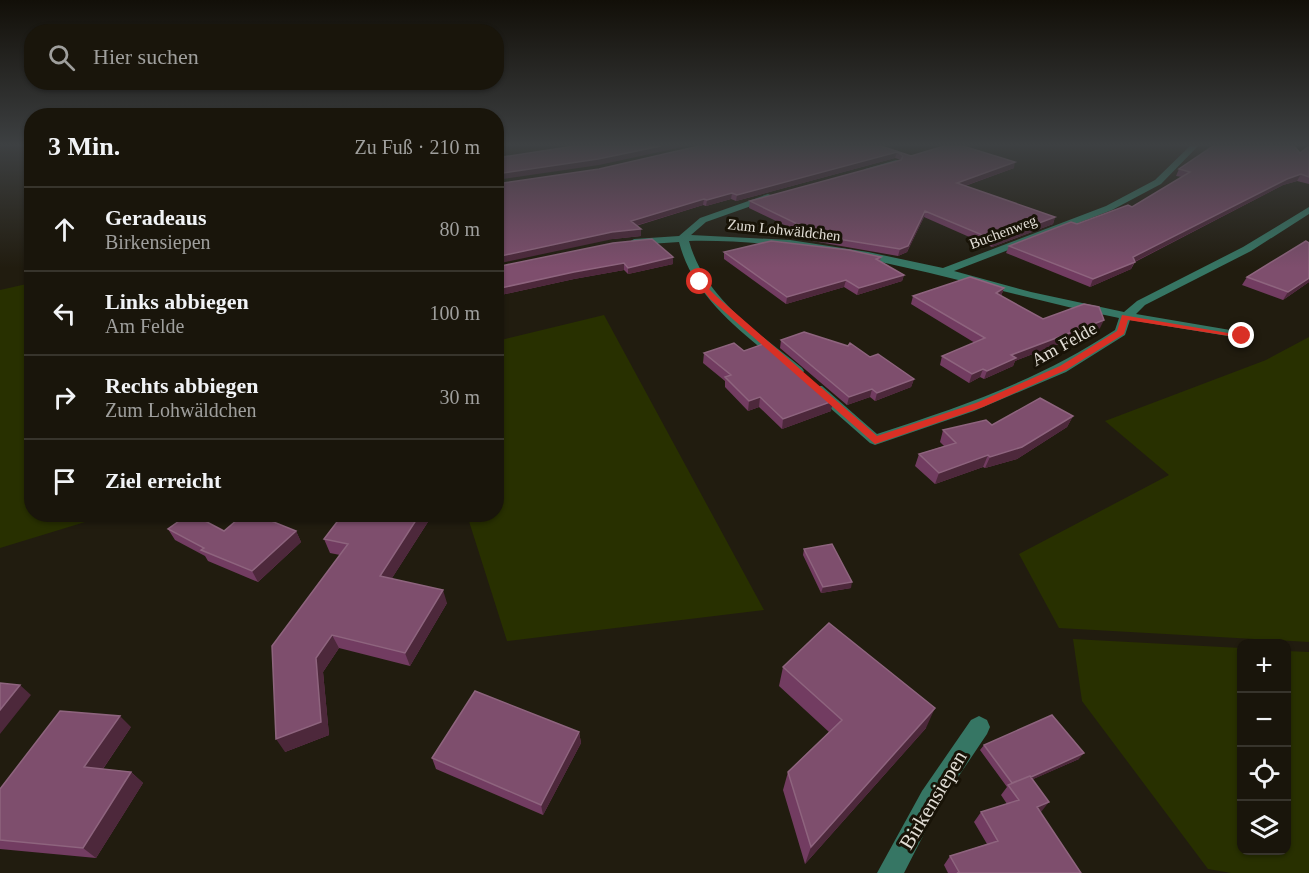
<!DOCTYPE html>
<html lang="de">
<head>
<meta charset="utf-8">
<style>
  :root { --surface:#19150b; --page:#221e14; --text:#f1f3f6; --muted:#9f9f9d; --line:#37342c }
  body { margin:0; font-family:"Times New Roman",serif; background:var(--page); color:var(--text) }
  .controls { position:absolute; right:18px; bottom:18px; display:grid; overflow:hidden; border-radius:12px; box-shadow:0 2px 4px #0004 }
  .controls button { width:54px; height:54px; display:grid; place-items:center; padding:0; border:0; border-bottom:2px solid var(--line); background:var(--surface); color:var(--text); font:30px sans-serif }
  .stop { position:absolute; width:18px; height:18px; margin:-14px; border:4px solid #d93025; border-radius:50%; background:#fff }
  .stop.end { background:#d93025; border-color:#fff; box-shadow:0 2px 6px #0008 }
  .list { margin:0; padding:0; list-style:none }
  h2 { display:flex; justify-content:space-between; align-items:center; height:78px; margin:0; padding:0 24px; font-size:26px }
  h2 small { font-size:20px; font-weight:400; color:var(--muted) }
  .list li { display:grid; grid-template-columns:39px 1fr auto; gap:18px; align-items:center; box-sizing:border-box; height:84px; padding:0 24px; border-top:2px solid var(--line) }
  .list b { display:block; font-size:22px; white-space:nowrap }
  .list p { margin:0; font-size:20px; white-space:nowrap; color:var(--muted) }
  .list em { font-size:20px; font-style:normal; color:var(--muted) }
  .icon { flex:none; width:33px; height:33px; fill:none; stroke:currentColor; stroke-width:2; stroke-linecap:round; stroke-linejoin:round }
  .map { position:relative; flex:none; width:1309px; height:873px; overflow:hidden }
  .search { position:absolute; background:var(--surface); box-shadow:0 2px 4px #0004; left:24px; top:24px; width:480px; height:66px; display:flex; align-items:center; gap:15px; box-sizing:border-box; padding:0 21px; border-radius:24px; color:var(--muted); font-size:22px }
  .panel { position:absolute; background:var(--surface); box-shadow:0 2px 4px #0004; left:24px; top:108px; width:480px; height:414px; border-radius:24px }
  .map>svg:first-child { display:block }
</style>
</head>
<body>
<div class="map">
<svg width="1309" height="873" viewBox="0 0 1309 873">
  <rect width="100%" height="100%" fill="#211c0f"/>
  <path fill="#283000" d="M31,283L32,514L108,515L0,548V290Z
    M604,315L764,610L507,641L467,515L496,514L497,341Z
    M1309,337V642L1059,628L1019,554L1169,475L1105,421L1266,360Z
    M1073,639L1241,648L1242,850H1286L1287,651L1309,652V873H1231L1208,869L1082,701Z"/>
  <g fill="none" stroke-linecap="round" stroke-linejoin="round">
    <path fill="#367664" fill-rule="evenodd" d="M1190,146H1198L1161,184L1112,210L954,271L1031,292L1124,312L1137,301L1243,247L1309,207V214L1251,251L1145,305L1136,314L1242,332L1248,336L1246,339L1130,320L1125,335L1066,372L974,411L875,445L870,443L812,392L810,389L812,386H822L877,434C963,406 1039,380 1115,330L1119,318C975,289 838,238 689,241C705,299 758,332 802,368L804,371L802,374H792C748,336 694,301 679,242L634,245L629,242L634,239L679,236L700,218L768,194L771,195V199L706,222L691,235L790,240L868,252L943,268L1106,206L1155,180Z
      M896,160L900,162L899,164L869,172L865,169Z
      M979,716L987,720L990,727L987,734L938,807L904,873H877L922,791L971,720Z"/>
  </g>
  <path fill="#723c61" d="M881,146L911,156L1014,168L965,186L1055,217L1053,224L992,247L924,217L907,252L898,256L801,239V233L749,208L750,201L901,160L895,158L736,201L731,199L706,206L703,205L636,226L641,236L613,239L496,184Z
    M1309,146V184L1297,181L1283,185L1135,262L1131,269L1090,287L1006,253L1009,246L1132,207L1182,177L1176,176L1179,169L1300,153Z
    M1309,243V282L1283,300L1242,285L1247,277Z
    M724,252L881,257L880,261L904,275L902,281L857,295L844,287L786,304L724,259Z
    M673,257V264L628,274L624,270L574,279L496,296V267Z
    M1004,288L1001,296L1043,319L1100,328L1015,361L1013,366L984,379L980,377L969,383L940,365L942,356L975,343L911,304L913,296Z
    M781,340L870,357L914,379L911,387L875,401L870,397L847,405L780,348Z
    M744,351L831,411L782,429L759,407L748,411L725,387V381L703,363L704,353Z
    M1073,416L1067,427L1017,459L985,468L983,467L935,484L915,466L919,454L944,446L940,442L943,430Z
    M343,514H433L392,578L447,603L410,666L339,648L323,672L329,735L285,752L340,555L330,553L324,539Z
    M168,529L224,531H296L301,542L258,582L208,561L205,556L175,540Z
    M804,549L851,588L821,593L803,555Z
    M783,667L926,728L805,864L783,790L788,772L829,732L779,686Z
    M131,727L103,769L131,772L143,783L96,858L0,849V789Z
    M579,732L581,743L543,815L436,769L432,758Z
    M984,745L1079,759L1033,779L1041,812H1040L1081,873H948L944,865L950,856L987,844L974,822L981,812L1007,804L1001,795L1007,787L980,750Z"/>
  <path fill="#4d283b" d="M661,146H687L599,165L496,180V174Z
    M897,152L895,158L736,201L737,195Z
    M1015,162L1014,168L956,189L957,183Z
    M1301,174L1297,181L1283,185L1134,262L1131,269L1090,287L1093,279L1133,257L1287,179Z
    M732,193L731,199L706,206L707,200Z
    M704,199L703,205L631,227V221Z
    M925,211L924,217L907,252L898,256L900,249Z
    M1055,217L1053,224L992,247L994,240Z
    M641,229V236L613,239L496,264V257L612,232Z
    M673,257V264L628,274V268Z
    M624,263V270L574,279L496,296V289L574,272Z
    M904,275L902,281L857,295L859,288Z
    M1309,278V282L1283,300L1288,292Z
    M846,280L844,287L786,304L787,297Z
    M1004,288L1001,296L996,293Z
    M1104,320L1100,328L1015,361L1013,366L984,379L987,371L1011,355Z
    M983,369L980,377L969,383L972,374Z
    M914,379L911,387L875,401L877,393Z
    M872,389L870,397L847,405L849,397Z
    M760,397L759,407L748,411L749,401Z
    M833,401L831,411L782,429L783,419Z
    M1073,416L1067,427L1017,459L985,468L990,457Z
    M988,455L983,467L935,484L939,473Z
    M420,514H433L385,589L380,576Z
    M296,531L301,542L258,582L252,571Z
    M852,582L851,588L821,593L823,587Z
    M443,590L447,603L410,666L405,653Z
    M332,635L339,648L323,672L329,735L285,752L276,739L316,658Z
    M20,685L31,695L0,734V710Z
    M935,708L926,728L805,864L811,847Z
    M120,716L131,727L96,779L84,767Z
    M579,732L581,743L543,815L541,805Z
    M1084,753L1079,759L1011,789L1013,784Z
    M131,772L143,783L96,858L83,848Z
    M1049,802L1041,812L1029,817L1037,807Z"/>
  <path fill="#7e4e6d" stroke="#8e647e" stroke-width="1.5" d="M574,146H661L598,159L496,174V158Z
    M699,146H881L911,156L944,146H963L1015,162L957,183L1055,217L994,240L925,211L908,246L900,249L801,233L810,230L750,201L901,160L903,156L897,152L737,195L732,193L707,200L704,199L631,221L641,229L612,232L496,257V184L599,169Z
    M1213,146H1294L1300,153L1309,146V177L1301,174L1287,179L1133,257L1135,262L1093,279L1009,246L1071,222L1077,224L1128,205L1132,207L1190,172L1179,169Z
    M652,239L673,257L628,268L624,263L574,272L496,289V267L613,243Z
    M771,241L849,250L881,257L876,259L904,275L859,288L846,280L787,297L724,252Z
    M1306,241L1309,243V278L1288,292L1247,277Z
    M970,277L1004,288L996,293L1043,319L1084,304L1099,307L1104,320L1011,355L1016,358L987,371L983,369L972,374L942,356L985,338L913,296Z
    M804,332L848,346L850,343L870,357L878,354L914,379L877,393L872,389L849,397L781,340Z
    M734,343L744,351L766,343L833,401L783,419L760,397L749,401L725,377L731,375L704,353Z
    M1040,398L1073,416L1022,447L990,457L988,455L939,473L919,454L956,443L943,430L986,420L992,425Z
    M189,514H192L224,531L244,514H254L296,531L252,571L201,550L204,548L168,529Z
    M343,514H420L380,576L443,590L405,653L332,635L316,658L321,722L276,739L272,646L348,544L324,539Z
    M832,544L852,582L823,587L804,549Z
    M829,623L935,708L811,847L788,772L842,720L783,667Z
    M0,683L20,685L0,710Z
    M475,691L579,732L541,805L432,758Z
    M60,711L120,716L84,767L131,772L83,848L0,840V789Z
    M1052,715L1084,753L1031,777L1030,776L1012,783L984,745Z
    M1030,776L1049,802L1037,807L1081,873H957L959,872L950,856L998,841L981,812L1019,800L1008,785Z"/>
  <linearGradient id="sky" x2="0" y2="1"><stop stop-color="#120f08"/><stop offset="0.54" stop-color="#3d4042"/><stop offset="1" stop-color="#3d4042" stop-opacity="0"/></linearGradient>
  <rect width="1309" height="268" fill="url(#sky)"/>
  <path fill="#d93025" d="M700,280L716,296L877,436L976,403L1060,366L1117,331L1122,315L1246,336L1242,338L1128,320L1124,334L1066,370L983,407L875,444L710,299L697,282Z"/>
  <g text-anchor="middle" stroke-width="6" stroke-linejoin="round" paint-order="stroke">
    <g font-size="15" fill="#e2ded6" stroke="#181307">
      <text transform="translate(784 230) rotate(6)" y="5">Zum Lohwäldchen</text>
      <text transform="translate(1003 232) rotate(-21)" y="5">Buchenweg</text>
    </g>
    <g font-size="18" fill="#e2ded6" stroke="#181307">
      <text transform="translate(1064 344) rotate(-29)" y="6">Am Felde</text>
    </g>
    <g font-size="21" fill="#e2ded6" stroke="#181307">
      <text transform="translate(933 800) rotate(-59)" y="7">Birkensiepen</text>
    </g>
  </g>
</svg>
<div class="controls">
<button>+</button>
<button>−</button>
<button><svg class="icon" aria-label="locate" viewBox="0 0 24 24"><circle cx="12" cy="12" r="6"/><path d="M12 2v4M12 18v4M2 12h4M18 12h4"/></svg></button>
<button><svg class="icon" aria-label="layers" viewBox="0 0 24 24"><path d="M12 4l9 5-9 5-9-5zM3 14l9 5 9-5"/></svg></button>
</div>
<div class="stop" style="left:700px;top:282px"></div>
<div class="stop end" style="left:1242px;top:336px"></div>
<div class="search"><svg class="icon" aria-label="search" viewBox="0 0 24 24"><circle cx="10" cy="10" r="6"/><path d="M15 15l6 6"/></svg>Hier suchen</div>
<section class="panel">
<h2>3 Min.<small>Zu Fuß · 210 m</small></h2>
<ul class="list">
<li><svg class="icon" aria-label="ahead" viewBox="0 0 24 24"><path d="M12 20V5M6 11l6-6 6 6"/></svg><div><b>Geradeaus</b><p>Birkensiepen</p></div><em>80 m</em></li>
<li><svg class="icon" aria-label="left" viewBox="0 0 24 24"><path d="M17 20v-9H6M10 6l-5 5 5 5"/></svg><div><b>Links abbiegen</b><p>Am Felde</p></div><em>100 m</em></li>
<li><svg class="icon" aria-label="right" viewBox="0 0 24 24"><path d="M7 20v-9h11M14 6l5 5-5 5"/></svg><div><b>Rechts abbiegen</b><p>Zum Lohwäldchen</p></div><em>30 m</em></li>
<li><svg class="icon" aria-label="arrive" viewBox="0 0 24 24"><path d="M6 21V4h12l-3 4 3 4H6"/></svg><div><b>Ziel erreicht</b></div></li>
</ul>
</section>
</div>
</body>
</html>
